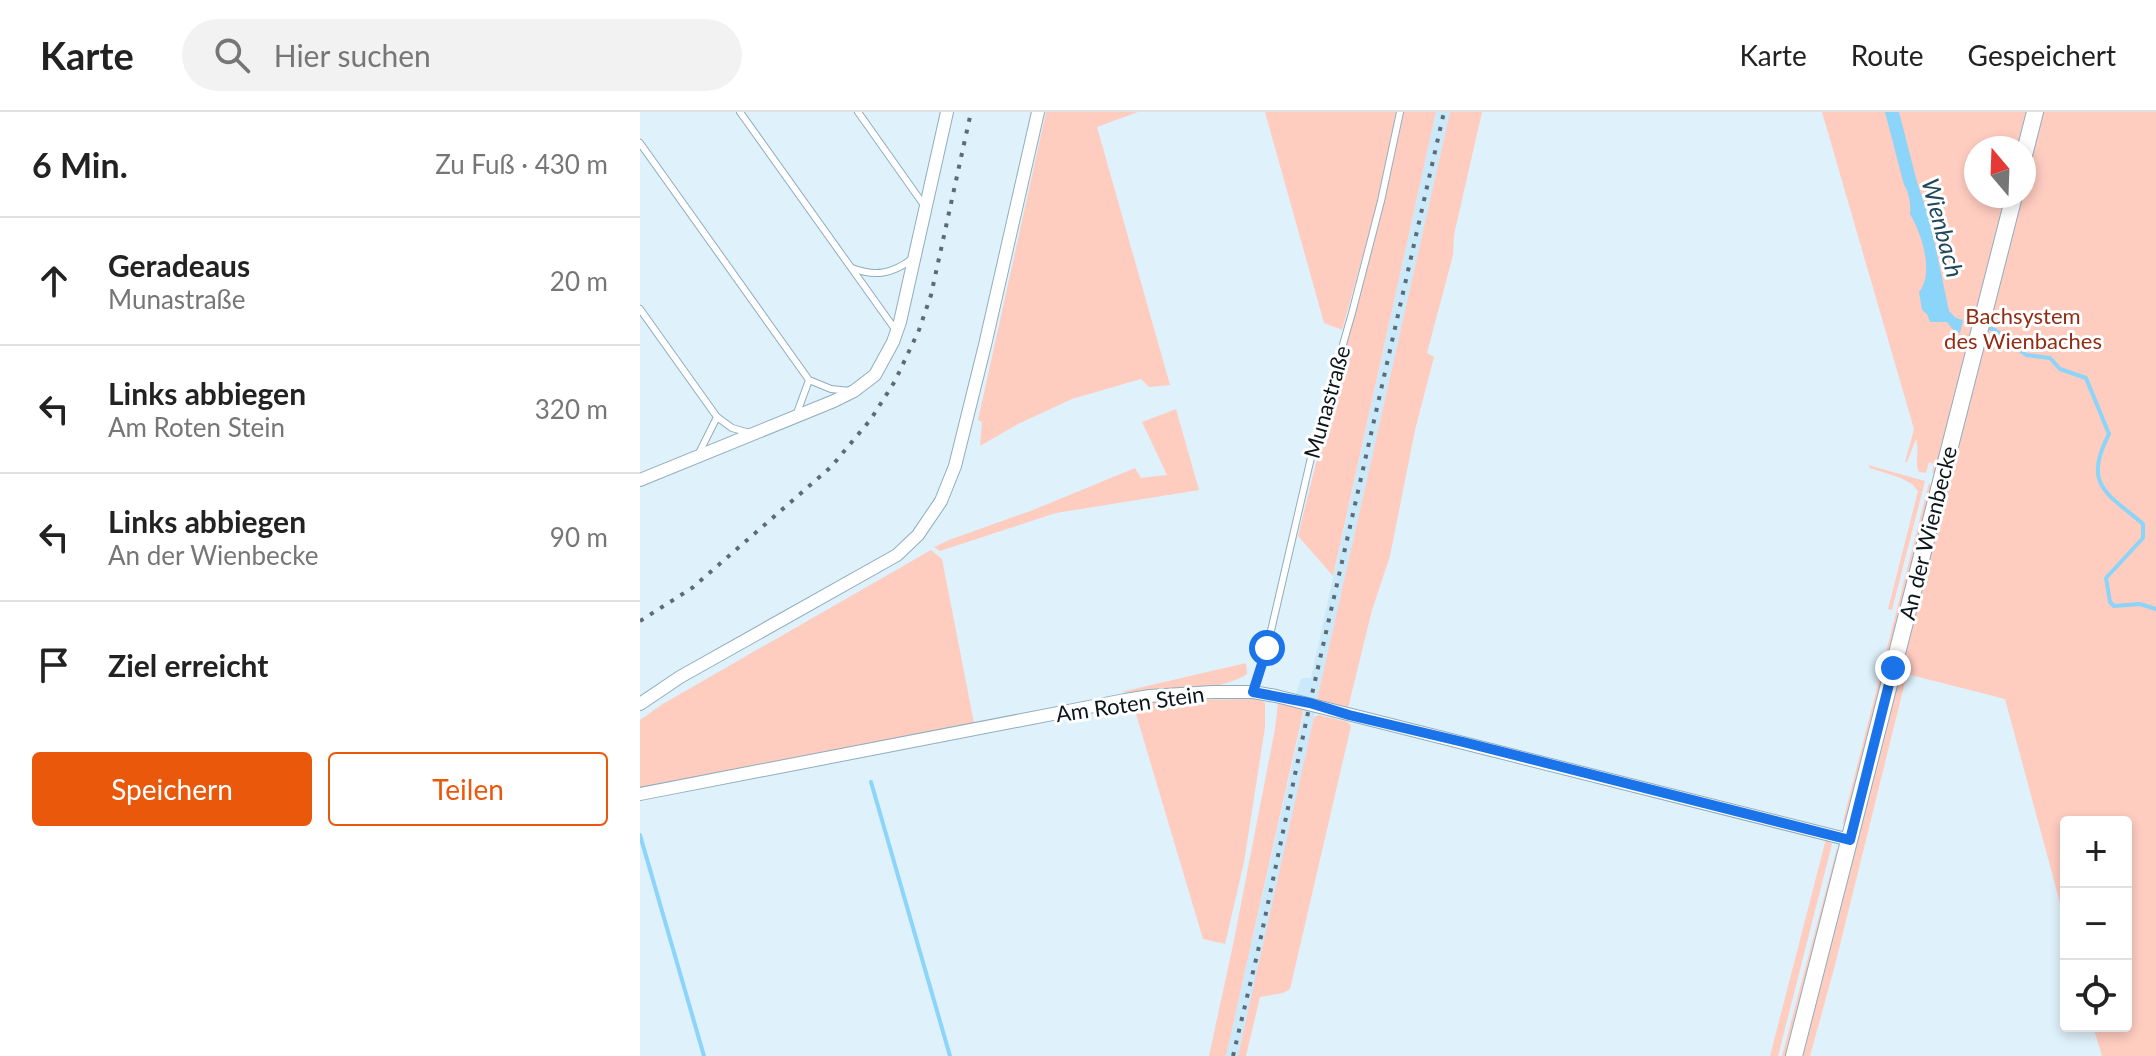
<!DOCTYPE html>
<html lang="de">
<head>
<meta charset="utf-8">
<style>
  :root { --surface:#fff; --page:#f2f2f2; --text:#222; --muted:#767676; --line:#e0e0e0; --accent:#ea580c }
  body { margin:0; font-family:Lato,sans-serif; background:var(--page); color:var(--text) }
  .controls { position:absolute; right:24px; bottom:24px; display:grid; overflow:hidden; border-radius:8px; box-shadow:0 4px 12px #0003 }
  .controls button { width:72px; height:72px; display:grid; place-items:center; padding:0; border:0; border-bottom:2px solid var(--line); background:var(--surface); color:var(--text); font:40px sans-serif }
  .compass { position:absolute; left:1324px; top:24px; width:72px; height:72px; border-radius:50%; background:var(--surface); box-shadow:0 4px 12px #0003; rotate:341deg }
  .stop { position:absolute; width:24px; height:24px; margin:-18px; border:6px solid #1a73e8; border-radius:50%; background:#fff }
  .stop.end { background:#1a73e8; border-color:#fff; box-shadow:0 2px 8px #0008 }
  .list { margin:0; padding:0; list-style:none }
  h2 { display:flex; justify-content:space-between; align-items:center; height:104px; margin:0; padding:0 32px; font-size:34px }
  h2 small { font-size:26px; font-weight:400; color:var(--muted) }
  .list li { display:grid; grid-template-columns:52px 1fr auto; gap:24px; align-items:center; box-sizing:border-box; height:128px; padding:0 32px; border-top:2px solid var(--line) }
  .list b { display:block; font-size:30px; white-space:nowrap }
  .list p { margin:0; font-size:26px; white-space:nowrap; color:var(--muted) }
  .list em { font-size:26px; font-style:normal; color:var(--muted) }
  .actions { display:flex; gap:16px; padding:24px 32px }
  .actions a { flex:1; padding:18px 0; border:2px solid var(--accent); border-radius:8px; text-align:center; font-size:28px; color:var(--accent) }
  .actions .main { background:var(--accent); color:#fff }
  .icon { flex:none; width:44px; height:44px; fill:none; stroke:currentColor; stroke-width:2; stroke-linecap:round; stroke-linejoin:round }
  .map { position:relative; flex:none; width:1516px; height:944px; overflow:hidden }
  header { display:flex; align-items:center; gap:48px; box-sizing:border-box; height:112px; padding:0 40px; background:var(--surface); border-bottom:2px solid var(--line) }
  header strong { font-size:38px }
  nav { display:flex; gap:44px; margin-inline-start:auto; font-size:28px }
  .search { width:560px; height:72px; background:var(--page); display:flex; align-items:center; gap:20px; box-sizing:border-box; padding:0 28px; border-radius:44px; color:var(--muted); font-size:30px }
  main { display:flex }
  aside { flex:1; background:var(--surface) }
  .map>svg:first-child { display:block }
</style>
</head>
<body>
<header>
<strong>Karte</strong>
<div class="search"><svg class="icon" aria-label="search" viewBox="0 0 24 24"><circle cx="10" cy="10" r="6"/><path d="M15 15l6 6"/></svg>Hier suchen</div>
<nav><a>Karte</a><a>Route</a><a>Gespeichert</a></nav>
</header>
<main>
<aside>
<h2>6 Min.<small>Zu Fuß · 430 m</small></h2>
<ul class="list">
<li><svg class="icon" aria-label="ahead" viewBox="0 0 24 24"><path d="M12 20V5M6 11l6-6 6 6"/></svg><div><b>Geradeaus</b><p>Munastraße</p></div><em>20 m</em></li>
<li><svg class="icon" aria-label="left" viewBox="0 0 24 24"><path d="M17 20v-9H6M10 6l-5 5 5 5"/></svg><div><b>Links abbiegen</b><p>Am Roten Stein</p></div><em>320 m</em></li>
<li><svg class="icon" aria-label="left" viewBox="0 0 24 24"><path d="M17 20v-9H6M10 6l-5 5 5 5"/></svg><div><b>Links abbiegen</b><p>An der Wienbecke</p></div><em>90 m</em></li>
<li><svg class="icon" aria-label="arrive" viewBox="0 0 24 24"><path d="M6 21V4h12l-3 4 3 4H6"/></svg><div><b>Ziel erreicht</b></div></li>
</ul>
<div class="actions"><a class="main">Speichern</a><a>Teilen</a></div>
</aside>
<div class="map">
<svg width="1516" height="944" viewBox="0 0 1516 944">
  <rect width="100%" height="100%" fill="#dff1fb"/>
  <path fill="#cae9fa" d="M796,0H810L677,588L656,583L661,566H671Z
    M665,596L675,598L674,605L616,867L598,944H586Z"/>
  <path fill="#ffccc0" fill-rule="evenodd" d="M406,0H498L457,15L530,273L509,275L501,267L432,287L378,312L340,334L342,310L338,308Z
    M625,0H756L738,89L702,218L684,211Z
    M763,0H796L693,464L658,424C692,282 732,142 763,0Z
    M810,0H842L814,123L813,143L787,241L794,245L775,318L750,444L732,498L709,592L707,596L677,588Z
    M1182,0H1516V944H1462L1453,914H1486V710H1426V813L1365,587L1267,562L1195,853L1170,944H1162L1311,358L1292,361L1294,352L1289,350L1286,361L1279,360C1274,350 1280,340 1276,327L1267,350H1265L1274,317ZM1336,36H1384V84H1336Z
    M536,297L559,378L416,401L300,439L294,435L309,428L393,398L495,356L501,366L527,363L502,310Z
    M1228,353L1285,369L1252,498L1248,497L1278,379L1272,372L1261,366L1230,356Z
    M1289,371L1292,376L1209,703L1202,713Z
    M291,438L302,447L334,611L0,676V608L21,593Z
    M606,551L607,562C575,582 519,580 481,580Z
    M620,587L625,591V615L604,750L585,832L563,827L493,592L524,588Z
    M638,591L664,596L586,944H569L593,833L635,617Z
    M679,603L708,610L711,614L650,877L643,881L620,885L606,944H598L674,605Z
    M1186,727L1192,732L1138,944H1130Z
    M1197,736L1198,742L1147,944H1142Z"/>
  <path fill="#8bd4fa" d="M1245,0H1259L1277,70L1290,109L1309,199L1316,206L1323,208L1320,221L1315,220L1307,210H1290L1287,202L1282,198L1279,180C1295,161 1281,120 1270,102C1271,93 1269,80 1264,73Z"/>
  <g fill="none" stroke-linecap="round" stroke-linejoin="round">
    <path stroke="#8bd4fa" stroke-width="4" d="M1345,215L1355,218L1386,243L1410,246L1420,257L1446,266L1469,322C1442,373 1467,381 1503,412V426L1466,466L1470,490L1474,494L1500,492L1516,497
      M231,670L310,944
      M0,723L64,944"/>
    <g stroke="#90adbd" stroke-width="8">
      <path id="service" d="M100,0L257,220
        M218,0L286,96
        M0,31L169,268L157,301
        M212,156C235,165 252,162 272,147
        M0,197L77,305L59,341
        M169,268L191,277L210,279
        M77,305L92,316L110,321
        M613,580L627,536L673,337L712,201L741,89L760,0"/>
    </g>
    <g stroke="#90adbd" stroke-width="14">
      <path id="minor" d="M0,368L194,289L214,279L235,263L253,230L260,210L307,0
        M0,592L40,565L257,443L278,423L301,389L315,354L345,233L398,0
        M0,682L485,588L510,584L572,580H613L636,584L1210,728"/>
    </g>
    <g stroke="#90adbd" stroke-width="18">
      <path id="tertiary" d="M1384,43L1395,0
        M1154,944L1374,84"/>
    </g>
    <use href="#service" stroke="#fff" stroke-width="6"/>
    <use href="#minor" stroke="#fff" stroke-width="12"/>
    <use href="#tertiary" stroke="#fff" stroke-width="16"/>
    <path stroke="#5e6b73" stroke-width="4" stroke-dasharray="4 8" stroke-linecap="butt" d="M0,509L52,476L191,355L231,307L255,269L279,218L291,183L331,0
      M593,944L618,839L670,591L804,0"/>
  </g>
  <g fill="none" stroke-linecap="round" stroke-linejoin="round">
    <path stroke="#1a73e8" stroke-width="10" d="M627,536L613,580L670,591L709,603L823,630L1210,728L1253,556"/>
  </g>
  <g text-anchor="middle" stroke-width="6" stroke-linejoin="round" paint-order="stroke">
    <g font-size="22" fill="#932c14" stroke="#fff">
      <text x="1383" y="212">Bachsystem<tspan x="1383" dy="25">des Wienbaches</tspan></text>
    </g>
    <g font-size="22" fill="#0b161c" stroke="#fff">
      <text transform="translate(687 290) rotate(-74)" y="8">Munastraße</text>
      <text transform="translate(1288 421) rotate(-76)" y="8">An der Wienbecke</text>
      <text transform="translate(490 592) rotate(-8)" y="8">Am Roten Stein</text>
    </g>
    <g font-size="24" font-style="italic" fill="#1f485c" stroke="#fff">
      <text transform="translate(1302 116) rotate(75)" y="8">Wienbach</text>
    </g>
  </g>
</svg>
<div class="controls">
<button>+</button>
<button>−</button>
<button><svg class="icon" aria-label="locate" viewBox="0 0 24 24"><circle cx="12" cy="12" r="6"/><path d="M12 2v4M12 18v4M2 12h4M18 12h4"/></svg></button>
</div>
<svg class="compass" viewBox="-18 -18 36 36"><path d="M0-13l5 13h-10z" fill="#e53935"/><path d="M0 13l5-13h-10z" fill="#767676"/></svg>
<div class="stop" style="left:627px;top:536px"></div>
<div class="stop end" style="left:1253px;top:556px"></div>
</div>
</main>
</body>
</html>
